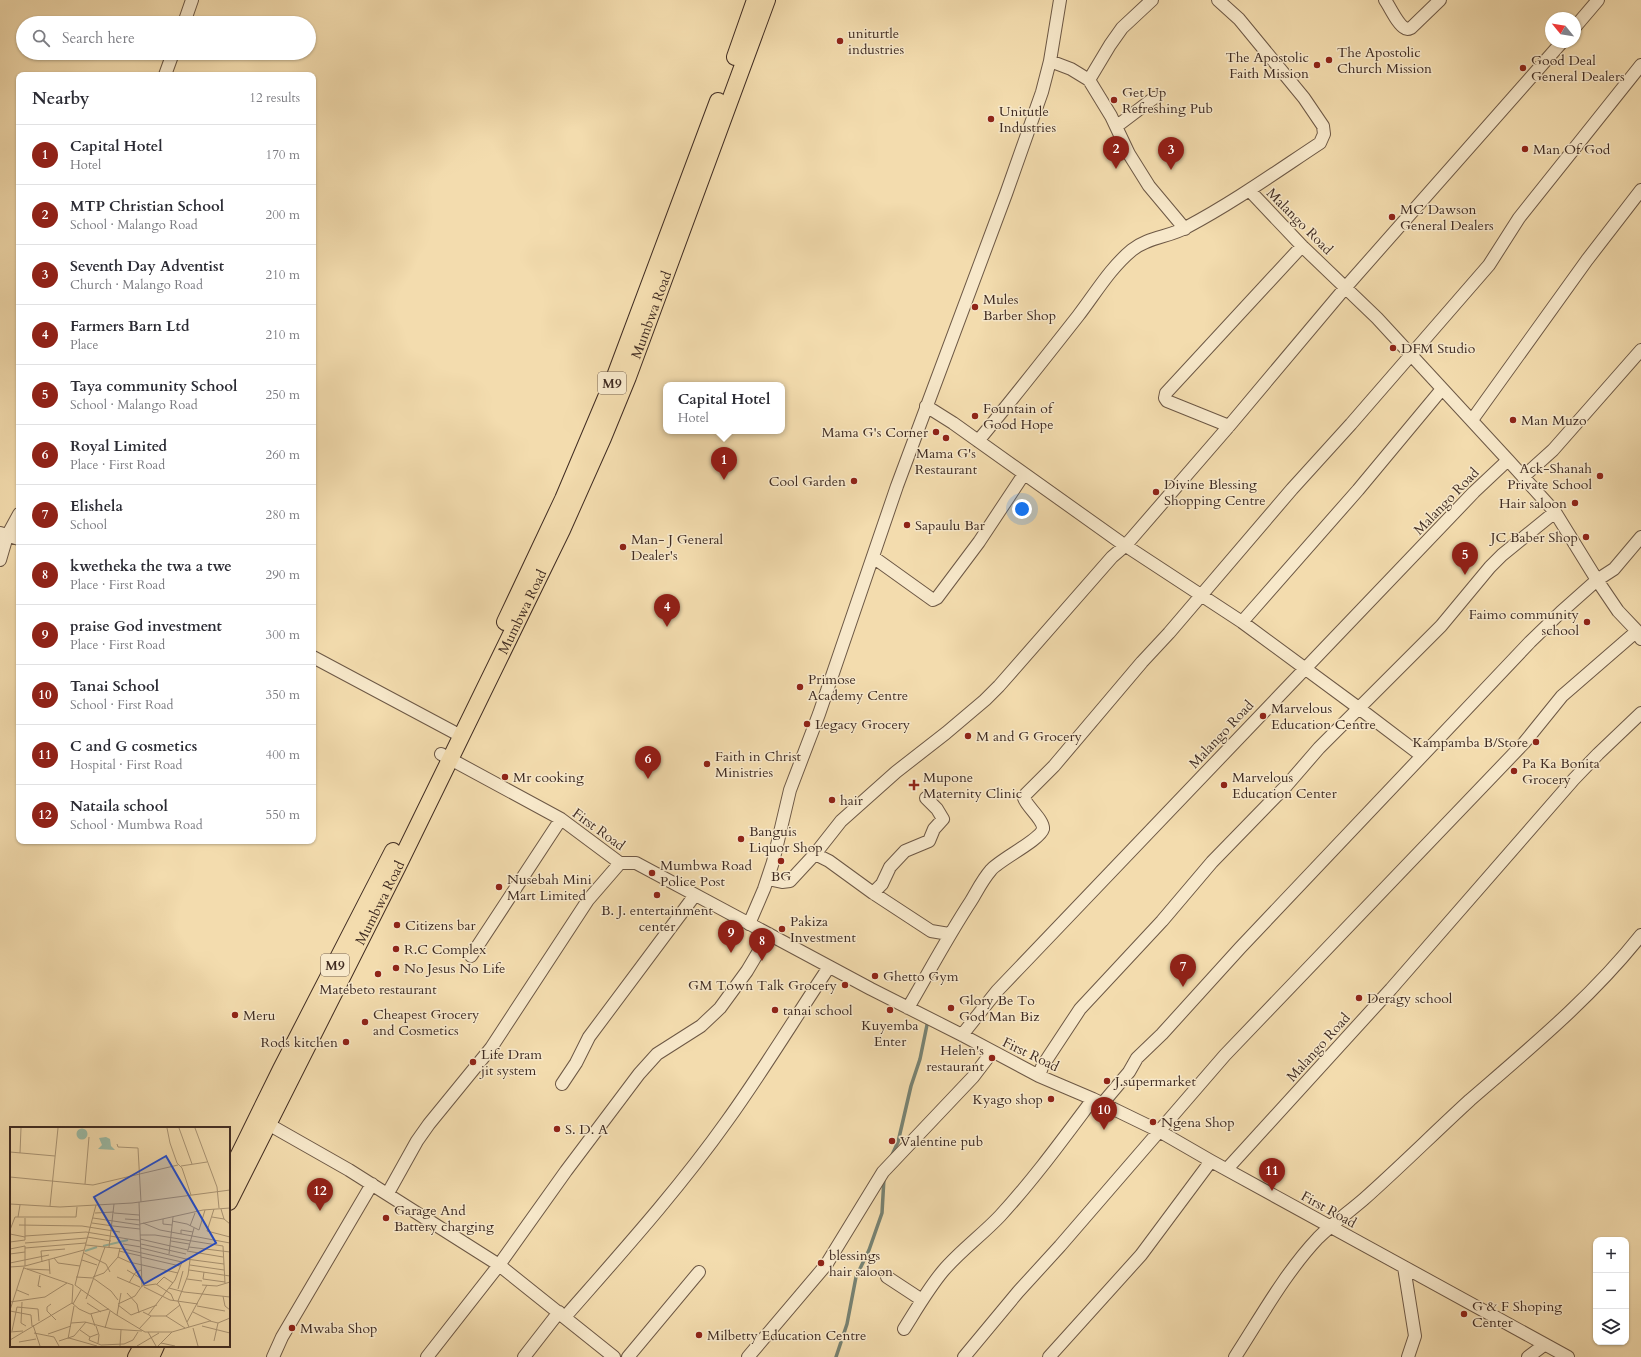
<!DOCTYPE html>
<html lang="en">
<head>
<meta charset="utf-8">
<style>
  :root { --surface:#fff; --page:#f2f2f3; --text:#2b2b33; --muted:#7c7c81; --line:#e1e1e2; --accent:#8f2418 }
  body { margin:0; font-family:Cardo,serif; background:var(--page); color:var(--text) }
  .controls { position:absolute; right:12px; bottom:12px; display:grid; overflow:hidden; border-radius:8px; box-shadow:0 1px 3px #0004 }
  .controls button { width:36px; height:36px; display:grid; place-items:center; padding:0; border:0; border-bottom:1px solid var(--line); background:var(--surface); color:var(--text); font:20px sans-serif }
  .compass { position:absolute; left:1545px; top:12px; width:36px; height:36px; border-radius:50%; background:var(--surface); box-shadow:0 1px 3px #0004; rotate:300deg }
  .you { position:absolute; left:1022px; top:509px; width:14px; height:14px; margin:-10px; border:3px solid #fff; border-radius:50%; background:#1a73e8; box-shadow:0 0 0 6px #1a73e833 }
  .badge { display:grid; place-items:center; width:26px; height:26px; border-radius:50%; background:var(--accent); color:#fff; font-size:13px; font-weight:700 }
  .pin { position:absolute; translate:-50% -33px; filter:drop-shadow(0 1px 2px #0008) }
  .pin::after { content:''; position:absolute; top:21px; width:14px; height:12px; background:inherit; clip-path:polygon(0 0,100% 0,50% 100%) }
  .popup { position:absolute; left:663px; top:382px; width:122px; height:52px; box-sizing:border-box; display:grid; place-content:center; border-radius:8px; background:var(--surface); filter:drop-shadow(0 1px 3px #0005); font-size:13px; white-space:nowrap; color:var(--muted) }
  .popup b { font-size:15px; color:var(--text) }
  .popup::after { content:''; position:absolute; left:50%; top:100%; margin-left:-8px; border:8px solid transparent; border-top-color:var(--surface) }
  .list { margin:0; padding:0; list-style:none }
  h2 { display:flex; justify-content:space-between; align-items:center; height:52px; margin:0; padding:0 16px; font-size:17px }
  h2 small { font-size:13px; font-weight:400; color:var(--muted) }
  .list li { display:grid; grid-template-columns:26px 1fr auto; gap:12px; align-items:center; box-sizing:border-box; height:60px; padding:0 16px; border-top:1px solid var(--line) }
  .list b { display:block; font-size:15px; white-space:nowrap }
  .list p { margin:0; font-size:13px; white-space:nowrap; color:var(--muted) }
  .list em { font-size:13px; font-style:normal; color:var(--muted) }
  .icon { flex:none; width:22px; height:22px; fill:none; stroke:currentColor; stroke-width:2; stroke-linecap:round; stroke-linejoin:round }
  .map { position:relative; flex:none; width:1641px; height:1357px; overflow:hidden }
  .search { position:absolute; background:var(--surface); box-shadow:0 1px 3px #0004; left:16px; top:16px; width:300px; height:44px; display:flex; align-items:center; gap:10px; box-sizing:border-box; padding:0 14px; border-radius:22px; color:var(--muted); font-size:15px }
  .panel { position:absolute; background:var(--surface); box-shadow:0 1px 3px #0004; left:16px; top:72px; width:300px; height:772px; border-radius:8px }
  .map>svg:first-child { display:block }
</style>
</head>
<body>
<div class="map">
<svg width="1641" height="1357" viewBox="0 0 1641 1357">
  <rect width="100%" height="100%" fill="#f3dcae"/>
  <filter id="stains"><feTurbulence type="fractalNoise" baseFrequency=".005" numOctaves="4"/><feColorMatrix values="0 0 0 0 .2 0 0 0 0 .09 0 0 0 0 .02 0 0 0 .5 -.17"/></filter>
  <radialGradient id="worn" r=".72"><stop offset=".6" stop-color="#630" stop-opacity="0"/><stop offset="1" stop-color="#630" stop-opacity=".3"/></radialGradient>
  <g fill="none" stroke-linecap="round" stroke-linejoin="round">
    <path stroke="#778272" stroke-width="3.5" d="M892,1155L898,1142L911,1086L920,1059L928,1020
      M836,1357L847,1324L856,1277L869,1250L882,1213L884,1178"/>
    <g stroke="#6d5845" stroke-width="14">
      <path id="minor" d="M1385,0C1390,7 1398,25 1405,28C1407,30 1409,29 1411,28L1440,0
        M184,23L192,0
        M1575,27L1598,0
        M1050,61L1071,69L1089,80L1111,116L1129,154L1149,186L1185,229
        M165,75L173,53
        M1089,80L1110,45L1122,28L1152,0
        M1117,126L1154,98
        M926,406L953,423L1120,542L1242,622L1360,709L1422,756
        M1472,420L1587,260L1641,190
        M1229,426L1167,401L1165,398L1166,393L1302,246
        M978,441C1012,400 1045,358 1078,316C1095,294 1110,268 1132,250C1148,237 1170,237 1187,227C1234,202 1276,172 1320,143L1324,134L1323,126L1304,98L1239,19L1218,0
        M1508,460L1555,512L1597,580L1618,611L1637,631L1641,639
        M1523,477L1553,450L1641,350
        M0,533L19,539
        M873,557L933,600L937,598L979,542L1024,474
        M0,560L7,536L19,514
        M1242,622L1358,490L1442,389
        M313,657L461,736
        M441,754L561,819L620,863H636L871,989L962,1035L1039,1076L1093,1099L1159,1131L1211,1161L1568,1357
        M815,854L829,861L873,893L931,931L949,934
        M768,879L782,882L790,881L815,854L841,821L896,772L946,733L985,700L999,686L1112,557L1126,545L1229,426L1345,288L1562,42
        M873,893L882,884L890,867L905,851L929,841L934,829L943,819L937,809L926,798
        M749,924L764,889L773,862L790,790L819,714L897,486L1006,194L1042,92L1050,61L1060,0
        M471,956L561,819
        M908,1008C929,972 948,936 971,901C977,891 983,879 991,870C999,860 1040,840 1043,829C1044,820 1027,807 1024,798L1026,794L1054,766L1142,662L1169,633L1292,489L1351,424L1489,265L1519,218L1641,65
        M962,1035L997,991L1020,967L1474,492L1508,460L1377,318L1302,246L1249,190
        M1039,1076L1042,1067L1049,1056L1080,1009L1162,921L1212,862L1287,785L1319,748L1441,626L1490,567L1502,555L1555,512
        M562,1084L576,1063L589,1037L695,895
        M1102,1104L1129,1072L1137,1058L1162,1034L1240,948L1530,642L1561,612L1597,580L1614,569L1641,537
        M268,1124L349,1170L499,1265L614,1357
        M1227,1169L1391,989L1574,779L1598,754L1641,713
        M388,1193L417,1141L429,1124L491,1048L588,900L620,863
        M1404,1267L1415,1336L1408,1357
        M887,1277L922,1300
        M565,1317C621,1253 678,1190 727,1121C763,1071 795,1018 829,967
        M904,1329C916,1310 928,1289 943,1271C960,1251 982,1235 1000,1216C1034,1179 1063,1139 1093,1099
        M273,1357L282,1337L372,1184
        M427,1357L499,1265L566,1171L639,1074L657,1054L701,1026L720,1008L747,971L769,934
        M524,1357L559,1312
        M628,1357L699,1272
        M748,1357L826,1265L883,1172L973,1077L992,1052
        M964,1357L1018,1292L1060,1246L1225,1055L1524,743L1562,696L1637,631
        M1049,1357L1141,1255L1211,1161
        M1235,1357C1261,1317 1285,1273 1318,1238C1332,1224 1349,1212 1364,1199C1400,1167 1434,1133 1470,1100C1530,1048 1592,997 1641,935
        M1528,1357L1544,1345"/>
    </g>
    <g stroke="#402c22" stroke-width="18">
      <g id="major">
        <path d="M735,57L755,0"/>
        <path d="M505,622L563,499L615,376L718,101"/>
        <path d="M229,1175L281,1069L393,851"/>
        <path id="s1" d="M229,1202L398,866L562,530L603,438L628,377L767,0"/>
        <path d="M136,1357L142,1346"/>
        <path d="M151,1357L156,1346"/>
      </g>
    </g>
    <use href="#minor" stroke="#f7e8ca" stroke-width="12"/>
    <use href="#major" stroke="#f3dcae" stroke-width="16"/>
  </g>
  <g fill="#8f2418" stroke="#f7e8ca" stroke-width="1.5">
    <circle cx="840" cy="41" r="4"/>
    <circle cx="1329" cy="60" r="4"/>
    <circle cx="1317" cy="65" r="4"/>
    <circle cx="1523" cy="68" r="4"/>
    <circle cx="1114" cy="100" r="4"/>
    <circle cx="991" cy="119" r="4"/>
    <circle cx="1525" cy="149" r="4"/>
    <circle cx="1392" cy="217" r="4"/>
    <circle cx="975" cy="307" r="4"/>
    <circle cx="1393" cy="348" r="4"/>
    <circle cx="975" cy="416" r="4"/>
    <circle cx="1513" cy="420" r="4"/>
    <circle cx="936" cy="432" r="4"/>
    <circle cx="946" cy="438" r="4"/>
    <circle cx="1600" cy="476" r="4"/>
    <circle cx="854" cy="481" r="4"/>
    <circle cx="1156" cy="492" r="4"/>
    <circle cx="1575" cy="503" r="4"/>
    <circle cx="907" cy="525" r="4"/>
    <circle cx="1586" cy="537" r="4"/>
    <circle cx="623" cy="547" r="4"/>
    <circle cx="1587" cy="622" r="4"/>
    <circle cx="800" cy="687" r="4"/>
    <circle cx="1263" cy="716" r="4"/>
    <circle cx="807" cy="724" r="4"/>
    <circle cx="968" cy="736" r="4"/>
    <circle cx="1536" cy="742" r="4"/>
    <circle cx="707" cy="764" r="4"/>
    <circle cx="1514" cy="771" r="4"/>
    <circle cx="505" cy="777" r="4"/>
    <path d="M912 779h4v4h4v4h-4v4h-4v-4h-4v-4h4z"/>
    <circle cx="1224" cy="785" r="4"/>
    <circle cx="832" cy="800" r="4"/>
    <circle cx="741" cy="839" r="4"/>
    <circle cx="781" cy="861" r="4"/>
    <circle cx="652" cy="873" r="4"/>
    <circle cx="499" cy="887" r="4"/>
    <circle cx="657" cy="895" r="4"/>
    <circle cx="397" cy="925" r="4"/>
    <circle cx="782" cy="929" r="4"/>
    <circle cx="396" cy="949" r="4"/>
    <circle cx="396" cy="968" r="4"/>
    <circle cx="378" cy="974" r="4"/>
    <circle cx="875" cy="976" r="4"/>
    <circle cx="845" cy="985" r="4"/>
    <circle cx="1359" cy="998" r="4"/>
    <circle cx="951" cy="1008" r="4"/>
    <circle cx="775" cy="1010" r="4"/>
    <circle cx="890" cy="1010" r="4"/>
    <circle cx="235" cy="1015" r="4"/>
    <circle cx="365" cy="1022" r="4"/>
    <circle cx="346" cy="1042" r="4"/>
    <circle cx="992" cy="1058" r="4"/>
    <circle cx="473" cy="1062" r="4"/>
    <circle cx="1107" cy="1081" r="4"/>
    <circle cx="1051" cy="1099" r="4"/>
    <circle cx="1153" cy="1122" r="4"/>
    <circle cx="557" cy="1129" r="4"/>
    <circle cx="892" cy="1141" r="4"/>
    <circle cx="386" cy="1218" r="4"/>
    <circle cx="821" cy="1263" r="4"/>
    <circle cx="1464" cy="1314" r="4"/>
    <circle cx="292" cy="1328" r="4"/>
    <circle cx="699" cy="1335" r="4"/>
  </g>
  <g text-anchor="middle" stroke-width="3" stroke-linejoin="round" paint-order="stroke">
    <g fill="#f7e8ca" stroke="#776454" stroke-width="1">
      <rect x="598" y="372" width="28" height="22" rx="3"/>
      <rect x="321" y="954" width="28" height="22" rx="3"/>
    </g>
    <g font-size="13" font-weight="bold" fill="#402c22">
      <text x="612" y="388">M9</text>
      <text x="335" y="970">M9</text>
    </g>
    <g font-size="14" fill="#402c22" stroke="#f7e8ca" text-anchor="start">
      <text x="848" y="38">uniturtle<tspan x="848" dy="16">industries</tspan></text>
      <text x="1337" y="57">The Apostolic<tspan x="1337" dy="16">Church Mission</tspan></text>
      <text x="1309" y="62" text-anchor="end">The Apostolic<tspan x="1309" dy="16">Faith Mission</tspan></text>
      <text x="1531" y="65">Good Deal<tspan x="1531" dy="16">General Dealers</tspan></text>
      <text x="1122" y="97">Get Up<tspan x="1122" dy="16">Refreshing Pub</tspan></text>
      <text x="999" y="116">Unitutle<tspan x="999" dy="16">Industries</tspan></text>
      <text x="1533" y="154">Man Of God</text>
      <text x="1400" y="214">MC Dawson<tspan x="1400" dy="16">General Dealers</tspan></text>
      <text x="983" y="304">Mules<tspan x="983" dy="16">Barber Shop</tspan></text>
      <text x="1401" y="353">DFM Studio</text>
      <text x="983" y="413">Fountain of<tspan x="983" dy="16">Good Hope</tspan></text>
      <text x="1521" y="425">Man Muzo</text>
      <text x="928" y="437" text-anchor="end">Mama G's Corner</text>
      <text x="946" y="458" text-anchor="middle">Mama G's<tspan x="946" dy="16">Restaurant</tspan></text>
      <text x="1592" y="473" text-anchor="end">Ack-Shanah<tspan x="1592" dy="16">Private School</tspan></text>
      <text x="846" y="486" text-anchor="end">Cool Garden</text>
      <text x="1164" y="489">Divine Blessing<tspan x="1164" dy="16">Shopping Centre</tspan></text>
      <text x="1567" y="508" text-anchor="end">Hair saloon</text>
      <text x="915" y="530">Sapaulu Bar</text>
      <text x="1578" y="542" text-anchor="end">JC Baber Shop</text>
      <text x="631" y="544">Man- J General<tspan x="631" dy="16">Dealer's</tspan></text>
      <text x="1579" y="619" text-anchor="end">Faimo community<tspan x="1579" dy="16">school</tspan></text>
      <text x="808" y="684">Primose<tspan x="808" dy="16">Academy Centre</tspan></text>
      <text x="1271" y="713">Marvelous<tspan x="1271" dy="16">Education Centre</tspan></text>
      <text x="815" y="729">Legacy Grocery</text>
      <text x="976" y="741">M and G Grocery</text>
      <text x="1528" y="747" text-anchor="end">Kampamba B/Store</text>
      <text x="715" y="761">Faith in Christ<tspan x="715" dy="16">Ministries</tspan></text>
      <text x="1522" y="768">Pa Ka Bonita<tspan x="1522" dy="16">Grocery</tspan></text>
      <text x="513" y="782">Mr cooking</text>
      <text x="923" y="782">Mupone<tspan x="923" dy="16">Maternity Clinic</tspan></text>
      <text x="1232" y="782">Marvelous<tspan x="1232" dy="16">Education Center</tspan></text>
      <text x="840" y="805">hair</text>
      <text x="749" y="836">Banguis<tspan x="749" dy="16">Liquor Shop</tspan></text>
      <text x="660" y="870">Mumbwa Road<tspan x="660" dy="16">Police Post</tspan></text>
      <text x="781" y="881" text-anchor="middle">BG</text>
      <text x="507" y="884">Nusebah Mini<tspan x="507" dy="16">Mart Limited</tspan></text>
      <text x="657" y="915" text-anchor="middle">B. J. entertainment<tspan x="657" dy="16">center</tspan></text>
      <text x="790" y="926">Pakiza<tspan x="790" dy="16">Investment</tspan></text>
      <text x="405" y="930">Citizens bar</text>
      <text x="404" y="954">R.C Complex</text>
      <text x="404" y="973">No Jesus No Life</text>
      <text x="883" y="981">Ghetto Gym</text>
      <text x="837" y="990" text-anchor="end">GM Town Talk Grocery</text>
      <text x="378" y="994" text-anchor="middle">Matebeto restaurant</text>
      <text x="1367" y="1003">Deragy school</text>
      <text x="959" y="1005">Glory Be To<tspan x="959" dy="16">God Man Biz</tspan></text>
      <text x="783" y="1015">tanai school</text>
      <text x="373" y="1019">Cheapest Grocery<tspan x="373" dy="16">and Cosmetics</tspan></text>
      <text x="243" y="1020">Meru</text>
      <text x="890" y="1030" text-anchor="middle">Kuyemba<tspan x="890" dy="16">Enter</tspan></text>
      <text x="338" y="1047" text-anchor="end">Rods kitchen</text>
      <text x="984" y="1055" text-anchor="end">Helen's<tspan x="984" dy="16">restaurant</tspan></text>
      <text x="481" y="1059">Life Dram<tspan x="481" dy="16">jit system</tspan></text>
      <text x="1115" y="1086">J.supermarket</text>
      <text x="1043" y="1104" text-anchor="end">Kyago shop</text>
      <text x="1161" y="1127">Ngena Shop</text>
      <text x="565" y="1134">S. D. A</text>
      <text x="900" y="1146">Valentine pub</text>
      <text x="394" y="1215">Garage And<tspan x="394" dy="16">Battery charging</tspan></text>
      <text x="829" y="1260">blessings<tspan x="829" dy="16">hair saloon</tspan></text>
      <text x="1472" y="1311">G &amp; F Shoping<tspan x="1472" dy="16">Center</tspan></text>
      <text x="300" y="1333">Mwaba Shop</text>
      <text x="707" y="1340">Milbetty Education Centre</text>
    </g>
    <g font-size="14" fill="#402c22" stroke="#f7e8ca">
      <text transform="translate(1300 221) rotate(45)" y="5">Malango Road</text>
      <text dy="5" stroke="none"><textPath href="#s1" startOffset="983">Mumbwa Road</textPath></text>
      <text transform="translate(1446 501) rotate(-46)" y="5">Malango Road</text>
      <text dy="5" stroke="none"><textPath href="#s1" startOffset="659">Mumbwa Road</textPath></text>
      <text transform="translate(1221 734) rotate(-47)" y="5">Malango Road</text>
      <text transform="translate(599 829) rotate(36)" y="5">First Road</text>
      <text dy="5" stroke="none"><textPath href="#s1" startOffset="335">Mumbwa Road</textPath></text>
      <text transform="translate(1318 1047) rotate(-48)" y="5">Malango Road</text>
      <text transform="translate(1031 1054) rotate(26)" y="5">First Road</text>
      <text transform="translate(1329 1209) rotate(29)" y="5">First Road</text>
    </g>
  </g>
  <g transform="translate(10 1127)">
    <rect width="220" height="220" fill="#f3dcae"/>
    <path d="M66.5 7a5.5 5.5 0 1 1 11 0a5.5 5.5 0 1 1-11 0ZM96,10L100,12L101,19L105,23L88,22L92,18L89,11Z" fill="#9cbca7"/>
    <path fill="none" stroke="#9cbca7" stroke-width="2" d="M93,119L118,113M75,124L87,120"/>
    <path fill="none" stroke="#ab9676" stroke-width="1" d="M157,1L160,16L167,36L172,41L181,68M169,1L182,37M185,1L207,60L209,81M107,17L108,20L128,21L131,75M0,25L45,29M10,26L11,1M171,39L197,35M0,50L83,58L168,38M75,57L79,10M129,75L132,159L146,157L161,167L164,174M0,77L50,80L122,76L220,63M40,79L48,1M204,82L197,104L220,110M211,82L214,92L220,97M85,86L104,85M104,86L129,88M8,90L10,78M202,90L214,92M83,91L130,98M115,92L130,93M153,92V97L162,98M162,94L177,97L189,103L195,83M82,96L103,99M133,96L150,103L220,116M130,97L193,83L220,81M9,98L72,99L110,105M103,99L130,102M180,99L185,86M0,103L5,90H66L67,80M0,107L15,110M171,107V103L183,105M130,108H145L213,119M15,109L76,105L130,114M77,110L101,114M130,112L178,123L184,101M15,113V91M161,114L179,117M0,115L15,113M15,116L77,111M113,117L131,120M131,117L176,127M76,118L114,122L172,135M213,119L215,156M99,120L104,77M179,120L220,125M15,121L76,116M110,121L108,130L119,135L168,146M131,121L176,132L214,137M0,122L15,119V139M109,124L131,129M177,124L213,130M74,126L96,137L100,145M0,127L15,125M159,127L163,90M131,130L170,139M44,131L48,136L70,139M39,133L40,147M72,133L87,138M32,135L31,124L55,122M0,136L39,128M180,138L214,143M0,140L15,139L74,123M14,141L63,158M17,142L40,143M117,143L132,152M179,143L220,149M194,145L193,152L215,155M30,148L28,159L31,160M66,150L83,151L101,164L108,173M83,150L94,146L108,130M107,150L130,160M177,152L192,154M119,156L125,146L131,143M147,157L154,150L163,156M65,158L105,187L135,205H162L200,194L208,196L220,191M65,158L86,78M192,158L207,159L220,155M134,160L160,173L188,177M159,161L174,165L220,170M168,162L173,144M7,163L19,168M117,166L127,177L129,186M213,169L215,179L220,183M76,172L95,120M168,174L178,148L180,133M168,174L179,200M0,175L35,170L57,156M12,175L11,196L16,199M62,176L69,182L80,187L99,182M77,176L91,185M41,177L37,180V184L46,193M63,177L71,163M108,177L125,169L132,159M108,178L121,188L147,178M187,179L215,184M0,183L14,140M0,184L21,188L22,199M133,185L141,189H156L175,201M183,185L201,194M81,187L85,199M107,188L111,166M138,188L165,153L172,135M156,189L170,178M177,195L197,158M61,196L75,195L102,202L132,204M23,198L30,219M86,199L89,208L88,216M192,199L220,206M95,201L100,184M183,201L188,219M129,202L141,189M70,203L80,210L88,207M2,204L7,180L28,182L29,194M0,205L13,204M138,205L146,219M24,206L44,210L49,219M38,207L61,199M80,210L79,213L91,218L114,217L123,213L128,205M59,211L87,219M58,212L64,179M0,213L62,176L63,158M49,214L64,209L76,195M204,214L208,196M9,215L26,212M151,216L165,219M110,219L111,203M127,219L149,206M148,219L162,205"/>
    <path fill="#1d4ed8" fill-opacity="0.15" stroke="#1d4ed8" stroke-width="2" d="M156,29L206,116L134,157L84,70Z"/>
    <rect width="220" height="220" fill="none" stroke="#402c22" stroke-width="2"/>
  </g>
  <rect width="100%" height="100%" filter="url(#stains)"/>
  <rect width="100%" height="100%" fill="url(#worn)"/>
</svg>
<div class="controls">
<button>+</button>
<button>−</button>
<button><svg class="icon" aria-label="layers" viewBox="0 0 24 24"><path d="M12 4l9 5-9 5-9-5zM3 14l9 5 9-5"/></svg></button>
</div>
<svg class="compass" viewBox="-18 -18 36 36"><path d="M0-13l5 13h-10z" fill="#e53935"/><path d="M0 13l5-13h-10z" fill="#7c7c81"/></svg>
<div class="you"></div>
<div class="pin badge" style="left:724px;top:480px">1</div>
<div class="popup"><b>Capital Hotel</b>Hotel</div>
<div class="pin badge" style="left:1116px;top:169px">2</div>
<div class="pin badge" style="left:1171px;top:170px">3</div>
<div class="pin badge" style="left:667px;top:627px">4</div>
<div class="pin badge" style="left:1465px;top:575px">5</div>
<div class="pin badge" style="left:648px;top:779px">6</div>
<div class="pin badge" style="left:1183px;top:987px">7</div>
<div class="pin badge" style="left:762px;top:961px">8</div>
<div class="pin badge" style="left:731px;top:953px">9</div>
<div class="pin badge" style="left:1104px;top:1130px">10</div>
<div class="pin badge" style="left:1272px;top:1191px">11</div>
<div class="pin badge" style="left:320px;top:1211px">12</div>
<div class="search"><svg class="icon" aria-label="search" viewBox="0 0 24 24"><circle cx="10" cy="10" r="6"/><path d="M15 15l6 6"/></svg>Search here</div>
<section class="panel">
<h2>Nearby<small>12 results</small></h2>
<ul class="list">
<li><span class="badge">1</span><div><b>Capital Hotel</b><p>Hotel</p></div><em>170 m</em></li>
<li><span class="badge">2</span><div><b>MTP Christian School</b><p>School · Malango Road</p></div><em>200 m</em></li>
<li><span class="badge">3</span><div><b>Seventh Day Adventist</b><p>Church · Malango Road</p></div><em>210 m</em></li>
<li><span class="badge">4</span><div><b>Farmers Barn Ltd</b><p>Place</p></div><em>210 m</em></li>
<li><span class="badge">5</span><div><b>Taya community School</b><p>School · Malango Road</p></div><em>250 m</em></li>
<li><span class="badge">6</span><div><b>Royal Limited</b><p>Place · First Road</p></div><em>260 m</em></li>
<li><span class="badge">7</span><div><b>Elishela</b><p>School</p></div><em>280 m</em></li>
<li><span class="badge">8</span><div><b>kwetheka the twa a twe</b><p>Place · First Road</p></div><em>290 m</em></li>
<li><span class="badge">9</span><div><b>praise God investment</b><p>Place · First Road</p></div><em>300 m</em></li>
<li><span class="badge">10</span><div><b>Tanai School</b><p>School · First Road</p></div><em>350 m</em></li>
<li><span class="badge">11</span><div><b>C and G cosmetics</b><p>Hospital · First Road</p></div><em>400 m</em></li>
<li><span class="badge">12</span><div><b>Nataila school</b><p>School · Mumbwa Road</p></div><em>550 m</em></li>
</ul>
</section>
</div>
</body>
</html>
